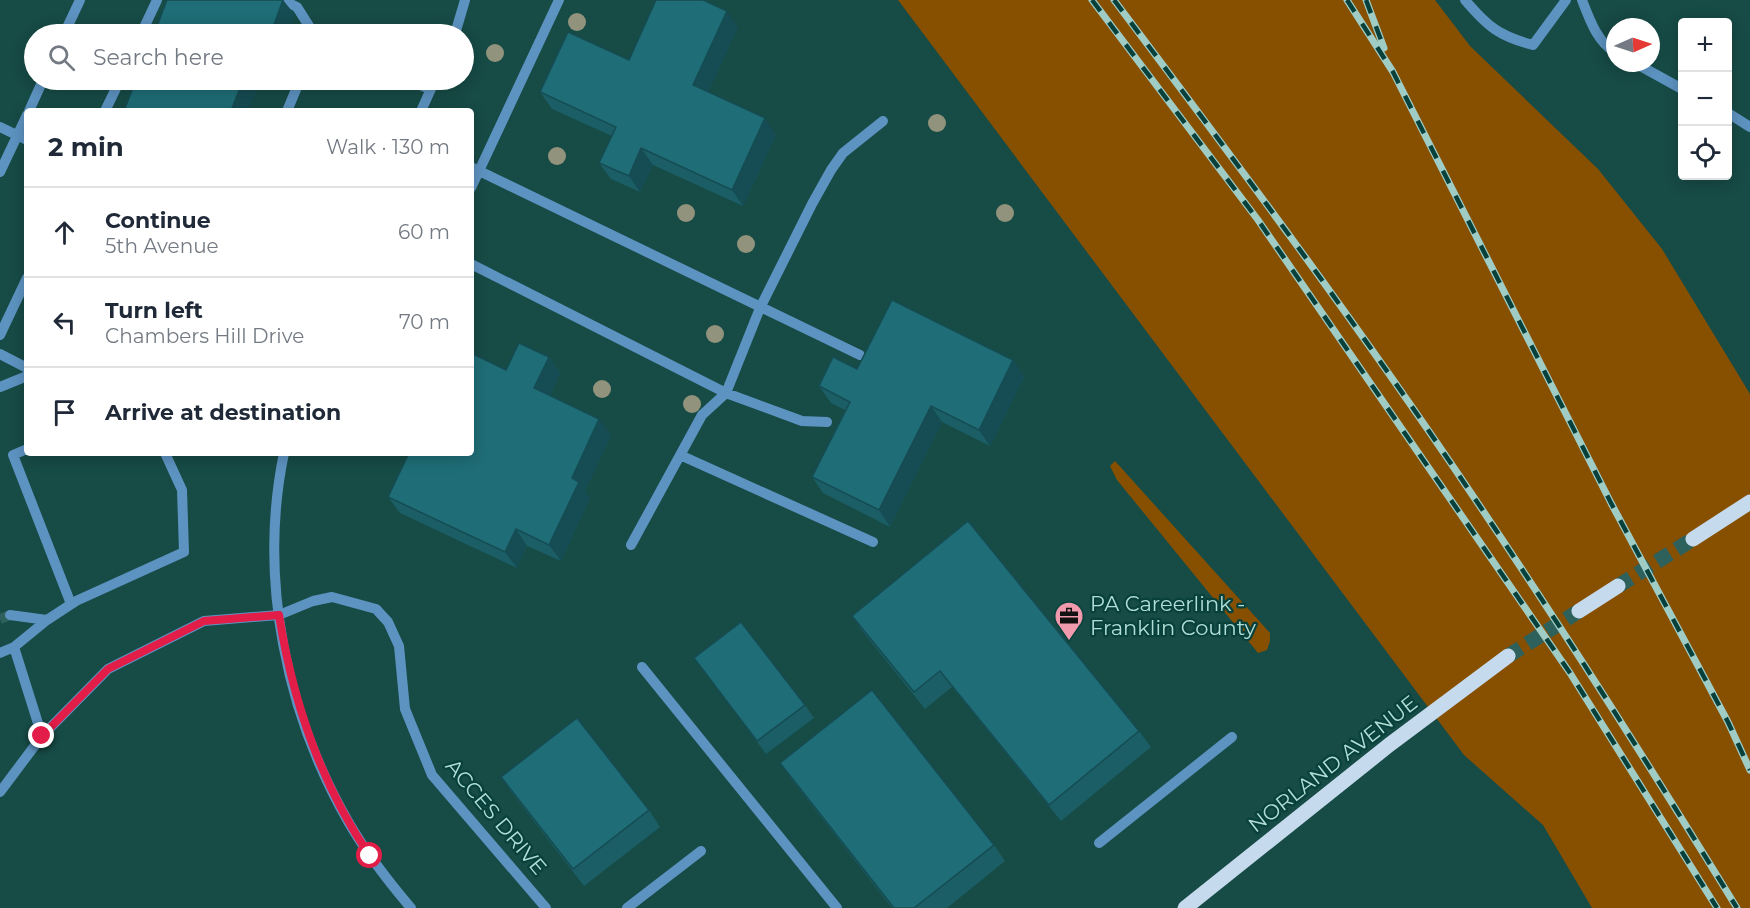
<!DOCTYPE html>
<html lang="en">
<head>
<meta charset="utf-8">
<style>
  :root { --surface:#fff; --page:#f6f6f7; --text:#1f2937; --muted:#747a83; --line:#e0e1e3 }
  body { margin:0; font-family:Montserrat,sans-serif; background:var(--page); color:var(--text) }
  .controls { position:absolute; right:18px; top:18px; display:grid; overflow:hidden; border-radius:6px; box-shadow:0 3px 15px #0003 }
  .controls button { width:54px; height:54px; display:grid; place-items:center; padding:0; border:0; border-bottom:2px solid var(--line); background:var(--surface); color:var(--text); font:30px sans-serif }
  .compass { position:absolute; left:1606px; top:18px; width:54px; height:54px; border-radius:50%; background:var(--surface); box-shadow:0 3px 15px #0003; rotate:87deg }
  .stop { position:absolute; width:18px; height:18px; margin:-14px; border:4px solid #e11d48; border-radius:50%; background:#fff }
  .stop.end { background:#e11d48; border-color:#fff; box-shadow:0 2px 6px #0008 }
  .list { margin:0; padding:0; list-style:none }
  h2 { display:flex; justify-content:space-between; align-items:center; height:78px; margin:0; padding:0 24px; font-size:26px }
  h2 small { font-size:20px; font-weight:400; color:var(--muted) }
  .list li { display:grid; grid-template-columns:39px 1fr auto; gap:18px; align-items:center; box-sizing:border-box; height:90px; padding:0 24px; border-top:2px solid var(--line) }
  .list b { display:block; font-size:22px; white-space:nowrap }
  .list p { margin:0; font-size:20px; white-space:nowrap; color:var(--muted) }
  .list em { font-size:20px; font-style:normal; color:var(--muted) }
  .icon { flex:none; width:33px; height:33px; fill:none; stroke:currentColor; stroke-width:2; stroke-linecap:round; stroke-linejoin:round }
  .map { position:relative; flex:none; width:1750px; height:908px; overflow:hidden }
  .search { position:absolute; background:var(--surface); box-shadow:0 3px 15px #0003; left:24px; top:24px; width:450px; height:66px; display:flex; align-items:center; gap:15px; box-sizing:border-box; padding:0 21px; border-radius:33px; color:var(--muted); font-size:22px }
  .panel { position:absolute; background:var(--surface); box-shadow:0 3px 15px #0003; left:24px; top:108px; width:450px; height:348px; border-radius:6px }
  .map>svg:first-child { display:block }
</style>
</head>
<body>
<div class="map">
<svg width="1750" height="908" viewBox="0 0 1750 908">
  <rect width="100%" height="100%" fill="#174b46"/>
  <path fill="#875000" d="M898,0H1435L1470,46L1598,169L1662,249L1750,394V908H1592L1543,825L1464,755Z
    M1115,461L1270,633V641L1267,650L1258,653L1117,480L1110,466Z"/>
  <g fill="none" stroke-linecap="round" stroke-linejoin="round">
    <path stroke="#2e615c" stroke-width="10" stroke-dasharray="10 5" stroke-linecap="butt" d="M0,619L10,615"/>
    <path stroke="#2e615c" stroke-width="15" stroke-dasharray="15 8" stroke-linecap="butt" d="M1618,586L1693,539
      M1508,656L1579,611"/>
    <path stroke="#5d93c1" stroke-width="10" d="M282,0L297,7L314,34
      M1465,0C1488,27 1499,36 1533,45L1566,0
      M1582,0C1589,18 1597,42 1615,52
      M64,34L80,0
      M141,34L157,0
      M455,34L465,0
      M1635,63L1682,89
      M408,80L430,89
      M29,111L43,80
      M105,111L120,80
      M287,111L300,80
      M421,111L435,80
      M1728,113L1750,127
      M0,127L27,140
      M471,167L860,355
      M0,172L27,115
      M471,188L559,0
      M471,264L726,393L802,421L827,422
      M0,335L27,278
      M0,354L27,368
      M0,387L27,376
      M27,449L13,455L71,604
      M284,453C258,578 286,714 349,823C367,854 388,881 411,908
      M680,455L873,542
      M631,545L702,415L726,393L760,308L812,204L831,170L843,153L883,121
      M10,615L47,620
      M0,653L14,647
      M642,667L837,908
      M42,736L14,647L47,620L76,601L184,552L182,490L165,453
      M0,792L42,736L108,669L204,621L279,615L313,601L332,597L376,609L388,622L399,646L405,709L432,775L546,908
      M1099,843L1232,737
      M627,908L701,851"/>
    <path stroke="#c6daed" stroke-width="15" d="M1693,539L1750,502
      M1579,611L1618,586
      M1185,908L1389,745L1508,656"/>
    <g stroke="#a0ccc6" stroke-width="7">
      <path id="rail" d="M1092,0L1258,220L1570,673L1717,908
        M1114,0C1236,162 1358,325 1471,493C1563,629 1651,768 1737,908
        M1347,0L1393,72L1611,503L1728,722L1750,770
        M1366,0L1384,48"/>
    </g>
    <use href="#rail" stroke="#08413c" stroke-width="4.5" stroke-dasharray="14" stroke-linecap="butt"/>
  </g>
  <g fill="#92937c">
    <circle cx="577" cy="22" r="9"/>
    <circle cx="495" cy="53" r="9"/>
    <circle cx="937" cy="123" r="9"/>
    <circle cx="557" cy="156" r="9"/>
    <circle cx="686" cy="213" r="9"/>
    <circle cx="1005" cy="213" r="9"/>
    <circle cx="746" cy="244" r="9"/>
    <circle cx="715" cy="334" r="9"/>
    <circle cx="602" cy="389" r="9"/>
    <circle cx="692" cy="404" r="9"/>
  </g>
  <path fill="#1b5e65" d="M738,27L708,92L776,135L743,206L653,165L640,192L611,179L599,163L612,136L552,109L540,92L629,60Z
    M136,80H285L281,90L260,82Z
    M549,357L560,373L550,395L611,435L585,491L590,498L561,561L527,546L517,568L400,513L388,497L471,453Z
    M1013,360L1024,377L990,446L942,422L890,527L823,493L812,477L845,410L831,403L819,386L857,369Z
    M852,616L1139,731L1151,747L1061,821L952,687L925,709L863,632Z
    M694,658L805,705L814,718L766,754Z
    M780,763L994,845L1005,861L947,908H892L792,780Z
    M501,777L649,810L660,827L584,886L512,793Z"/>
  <path fill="#164c53" d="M283,0L295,15L288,34H272L271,33Z
    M727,11L738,27L704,101L693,85Z
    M243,80H258L260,82L248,111H231Z
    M273,80H285L281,90Z
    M765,118L776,135L743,206L732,190Z
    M641,148L653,165L640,192L629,176Z
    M549,357L560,373L546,404L534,388Z
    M1013,360L1024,377L990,446L979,430Z
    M931,406L942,422L890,527L879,510Z
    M599,419L611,435L585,491L590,498L561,561L549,545L572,478Z
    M516,529L527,546L517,568L505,552Z"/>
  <path fill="#1f6d76" stroke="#164c53" stroke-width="1.5" d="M167,0H283L271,33L275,34H154Z
    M656,0H703L727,11L693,85L765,118L732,190L641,148L629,176L599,163L616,127L540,92L568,32L629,60Z
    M136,80H243L231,111H124Z
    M892,300L1013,360L979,430L931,406L879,510L812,477L850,402L819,386L833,357L857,369Z
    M519,343L549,357L534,388L599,419L572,478L579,482L549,545L516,529L505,552L388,497L409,453H471V353L506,370Z
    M968,521L1139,731L1049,805L940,671L914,692L852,616Z
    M741,622L805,705L757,741L694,658Z
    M872,690L994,845L914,908H894L780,763Z
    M577,718L649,810L573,869L501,777Z"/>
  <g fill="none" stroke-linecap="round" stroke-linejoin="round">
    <path stroke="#e11d48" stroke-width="8" d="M42,736L108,669L204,621L279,615C293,702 320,783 370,856"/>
  </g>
  <defs>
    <g id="office-pin" transform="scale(1.5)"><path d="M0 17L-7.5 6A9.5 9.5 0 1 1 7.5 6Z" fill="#f29aad" stroke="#08413c"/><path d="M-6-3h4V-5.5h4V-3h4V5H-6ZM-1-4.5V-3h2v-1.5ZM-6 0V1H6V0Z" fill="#111"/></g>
  </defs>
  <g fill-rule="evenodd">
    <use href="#office-pin" x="1069" y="616"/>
  </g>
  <g text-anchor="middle" stroke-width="4.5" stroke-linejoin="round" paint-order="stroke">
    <g font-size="21" fill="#b2ddd7" stroke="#08413c" text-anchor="start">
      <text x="1090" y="611">PA Careerlink -<tspan x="1090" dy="24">Franklin County</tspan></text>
    </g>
    <g font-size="21" fill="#b2ddd7" stroke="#08413c">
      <text transform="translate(1333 764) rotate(-38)" y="7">NORLAND AVENUE</text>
      <text transform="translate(496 817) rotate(50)" y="7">ACCES DRIVE</text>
    </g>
  </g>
</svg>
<div class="controls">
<button>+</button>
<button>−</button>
<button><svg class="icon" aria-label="locate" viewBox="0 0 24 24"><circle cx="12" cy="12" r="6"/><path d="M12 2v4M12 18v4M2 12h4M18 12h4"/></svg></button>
</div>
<svg class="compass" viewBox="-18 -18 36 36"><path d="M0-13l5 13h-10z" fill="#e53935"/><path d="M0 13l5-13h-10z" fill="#747a83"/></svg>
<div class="stop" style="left:370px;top:856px"></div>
<div class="stop end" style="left:42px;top:736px"></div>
<div class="search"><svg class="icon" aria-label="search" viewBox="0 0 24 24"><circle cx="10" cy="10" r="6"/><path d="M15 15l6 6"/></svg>Search here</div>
<section class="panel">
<h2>2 min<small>Walk · 130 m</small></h2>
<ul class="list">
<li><svg class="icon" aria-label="ahead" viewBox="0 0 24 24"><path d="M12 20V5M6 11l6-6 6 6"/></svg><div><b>Continue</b><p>5th Avenue</p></div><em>60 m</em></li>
<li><svg class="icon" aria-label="left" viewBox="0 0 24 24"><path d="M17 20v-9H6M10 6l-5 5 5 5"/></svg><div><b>Turn left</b><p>Chambers Hill Drive</p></div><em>70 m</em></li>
<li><svg class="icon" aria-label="arrive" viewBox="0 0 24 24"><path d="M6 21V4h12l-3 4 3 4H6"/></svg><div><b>Arrive at destination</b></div></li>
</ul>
</section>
</div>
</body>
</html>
